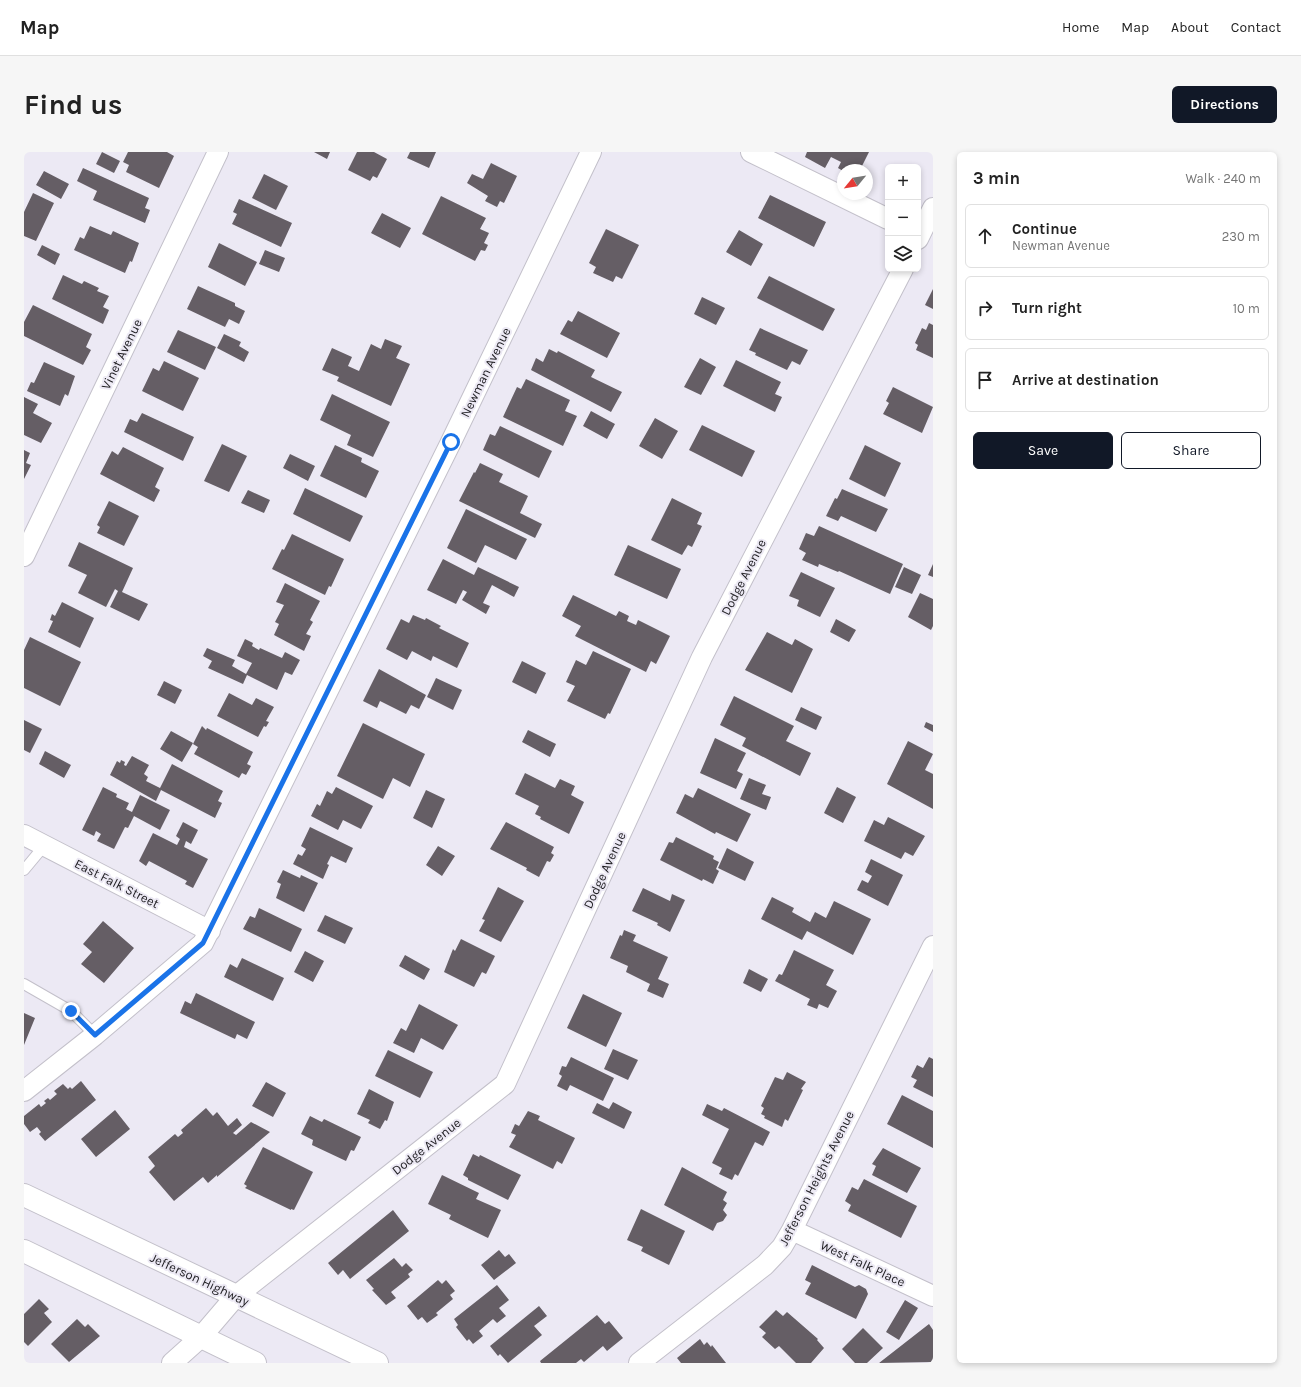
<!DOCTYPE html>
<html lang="en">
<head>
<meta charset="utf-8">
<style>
  :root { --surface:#fff; --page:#f6f6f6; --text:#222; --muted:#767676; --line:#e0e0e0; --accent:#111827 }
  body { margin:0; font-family:Karla,sans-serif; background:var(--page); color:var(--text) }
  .controls { position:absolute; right:12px; top:12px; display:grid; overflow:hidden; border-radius:6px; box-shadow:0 2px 6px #0003 }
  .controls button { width:36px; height:36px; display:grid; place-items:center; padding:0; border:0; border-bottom:1px solid var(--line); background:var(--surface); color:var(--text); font:20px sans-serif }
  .compass { position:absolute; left:813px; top:12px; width:36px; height:36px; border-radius:50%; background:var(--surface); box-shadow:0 2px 6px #0003; rotate:240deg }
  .stop { position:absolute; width:12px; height:12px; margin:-9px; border:3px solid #1a73e8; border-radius:50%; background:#fff }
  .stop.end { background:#1a73e8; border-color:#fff; box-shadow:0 1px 4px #0008 }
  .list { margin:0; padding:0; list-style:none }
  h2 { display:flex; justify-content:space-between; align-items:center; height:52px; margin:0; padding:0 16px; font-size:17px }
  h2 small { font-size:13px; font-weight:400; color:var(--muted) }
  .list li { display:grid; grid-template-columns:26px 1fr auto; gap:12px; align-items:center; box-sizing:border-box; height:64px; margin:0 8px 8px; padding:0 8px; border:1px solid var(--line); border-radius:6px }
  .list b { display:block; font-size:15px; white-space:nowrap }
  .list p { margin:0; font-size:13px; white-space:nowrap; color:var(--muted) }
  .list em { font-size:13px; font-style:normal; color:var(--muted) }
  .actions { display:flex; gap:8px; padding:12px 16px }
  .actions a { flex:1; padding:9px 0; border:1px solid var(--accent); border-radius:6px; text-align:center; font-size:14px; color:var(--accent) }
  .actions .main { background:var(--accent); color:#fff }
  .icon { flex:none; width:22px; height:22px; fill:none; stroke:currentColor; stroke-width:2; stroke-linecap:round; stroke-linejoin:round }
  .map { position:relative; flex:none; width:909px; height:1211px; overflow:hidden; border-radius:6px }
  header { display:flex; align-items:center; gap:24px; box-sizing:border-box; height:56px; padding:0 20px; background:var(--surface); border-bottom:1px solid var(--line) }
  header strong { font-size:19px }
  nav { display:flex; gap:22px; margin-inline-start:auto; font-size:14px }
  .intro { display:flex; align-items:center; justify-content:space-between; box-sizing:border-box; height:96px; padding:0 24px }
  h1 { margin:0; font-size:28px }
  .button { padding:10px 18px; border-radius:6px; background:var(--accent); color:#fff; font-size:14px; font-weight:700 }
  main { display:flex; gap:24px; padding:0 24px }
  aside { flex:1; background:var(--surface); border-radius:6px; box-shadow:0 2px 6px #0003 }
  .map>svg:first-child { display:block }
</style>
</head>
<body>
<header>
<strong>Map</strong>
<nav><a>Home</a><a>Map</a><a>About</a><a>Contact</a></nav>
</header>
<div class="intro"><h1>Find us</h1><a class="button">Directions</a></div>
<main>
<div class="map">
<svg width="909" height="1211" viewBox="0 0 909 1211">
  <rect width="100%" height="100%" fill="#ece9f4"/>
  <path fill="#655e65" d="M78,0L96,9L90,21L72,12Z
    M104,0H143L150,4L135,36L102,20L105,13L99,10Z
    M290,0H306L303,7Z
    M333,0H350L363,7L353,26L349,24L346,29L324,18Z
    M386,0H412L405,16L383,6Z
    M783,0H845L836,18L819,19L814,16L817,10L807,5L801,16L781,5Z
    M467,11L493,24L480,51L476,49L473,55L461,49L464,44L443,31L448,22L459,27Z
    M59,16L125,46L121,56L126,58L121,71L69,48L73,39L53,29Z
    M20,19L45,32L37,47L12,33Z
    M240,22L264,34L252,58L228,46Z
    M9,41L30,51L12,89L0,84V60Z
    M746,43L802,70L790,95L734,66Z
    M417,44L462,66L456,77L465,81L460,91L464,93L461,99L457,98L451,109L398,82Z
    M215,47L268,71L257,95L208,72L213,62L209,60Z
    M358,61L387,76L376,96L347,81Z
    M66,74L87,83L89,79L115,91L108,110L106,109L101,121L50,98L56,85L60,87Z
    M582,77L615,93L598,127L592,124L589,130L569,121L572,115L565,111Z
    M715,78L739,92L727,114L702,100Z
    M195,91L233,110L221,134L184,115Z
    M18,93L36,102L31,113L13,103Z
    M241,98L261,106L255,120L235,112Z
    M39,123L58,132L60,129L75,136L73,139L85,144L79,155L85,158L79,172L28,147Z
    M745,124L811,157L799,179L733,146Z
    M174,134L211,151V154L221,159L215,172L205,167L201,175L163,157Z
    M909,137V157L901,153Z
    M678,145L701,156L692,173L670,162Z
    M9,153L68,182L62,195L67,198L59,213L0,184V170Z
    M554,159L596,181L583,206L536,182L544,168L548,170Z
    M905,171L909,173V206L892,198L894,193L891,191L898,176L902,178Z
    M736,176L784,198L776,213L768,209L763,218L731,203L732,201L725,198Z
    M154,178L192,195L181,218L143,200Z
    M200,182L217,190L215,194L225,200L220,210L193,196Z
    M361,187L378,194L372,206L386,212L367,254L313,229L315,225L298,218L308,196L328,205L324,214L335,219L347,192L357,197Z
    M525,197L533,201L534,199L571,218L567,225L598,240L587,260L507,218L512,206L519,210Z
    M676,206L692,215L677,243L660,235Z
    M712,208L757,230L751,242L758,245L751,260L699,234Z
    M140,209L175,226L159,259L118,239L129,216L135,219Z
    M20,210L51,224L44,244L41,242L36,254L3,239L7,230L10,231Z
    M502,227L546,248L541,259L553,264L539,294L479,265L493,235L497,237Z
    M869,235L909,255L898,281L859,262L865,251L862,249Z
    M308,242L366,270L349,305L323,293L327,283L296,268Z
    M0,245L14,252L9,261L28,271L17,291L0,283Z
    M567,259L591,272L583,287L559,274Z
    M118,261L170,285L159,309L100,280L106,267L113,270Z
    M631,266L654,279L638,307L615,294Z
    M678,273L731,299L718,325L665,298Z
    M476,274L528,299L515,326L459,298L466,282L471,284Z
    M198,292L223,304L205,340L180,329Z
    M311,293L338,306L337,310L355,319L342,346L296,324Z
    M841,293L877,311L861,345L825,327Z
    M99,295L140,316L131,335L136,338L130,350L76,322L88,299L94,303Z
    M0,298L6,301L2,311L7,313L0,327Z
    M266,302L291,314L284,329L259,316Z
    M456,311L479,322L475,330L504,344L496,361L518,372L511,386L435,349L450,320L451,321Z
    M281,336L339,364L326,390L269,362Z
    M818,337L864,357L852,380L817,364L814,369L802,364L811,346L813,347Z
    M224,338L246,348L240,361L217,351Z
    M648,346L678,361L673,372L678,374L668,395L664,393L658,403L627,388Z
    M85,349L115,364L100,394L73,381L76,375L73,373Z
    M442,357L503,387L492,408L461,393L452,411L423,396Z
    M795,374L879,412L866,442L815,419L814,420L795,412L794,415L778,408L782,401L775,397L782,381L790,384Z
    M268,382L320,407L307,435L305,434L301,443L248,417L258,397L260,398Z
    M55,390L109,416L98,440L124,452L115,469L86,455L94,439L91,437L82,455L54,441L63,423L44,414Z
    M604,393L657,417L643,447L590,423Z
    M419,407L450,423L454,415L495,435L490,445L468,433L459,451L466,454L462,462L438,448L443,440L439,438L432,452L403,438Z
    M909,412V425L904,423Z
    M880,415L897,423L888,442L871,435Z
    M777,420L811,436L796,465L773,454L775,448L765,444Z
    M261,431L296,449L286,468L289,470L282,482L287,484L280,499L250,483L255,472L251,470L260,453L252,450Z
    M896,441L909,447V474L907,478L884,465Z
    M549,443L592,464L595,459L605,464L603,469L612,473L614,468L646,484L632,512L627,509L622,520L551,484L557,474L538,464Z
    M38,450L70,466L56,496L24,480L29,469L26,468L28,462L31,464Z
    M389,463L401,468L402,466L417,474L415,476L445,491L433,516L409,504L407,509L388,499L383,508L362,497L377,467L385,471Z
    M812,467L832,478L825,490L806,480Z
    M743,480L768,493L771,487L789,497L768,541L721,518Z
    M6,485L57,510L36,554L0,536V498Z
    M221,487L229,491L228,494L235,498L236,496L258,506L261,500L276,508L268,523L261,520L253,538L223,523L219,532L184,516L188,509L179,504L183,496L211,508L208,514L222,522L228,511L213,504Z
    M569,499L607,517L586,562L584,561L581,567L543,549L551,534L542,530L552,508L562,513Z
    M498,509L522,521L512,542L488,530Z
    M355,517L402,543L395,557L387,553L382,562L356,549L353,556L339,549Z
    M412,526L438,538L429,558L403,545Z
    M140,529L158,538L151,552L133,543Z
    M205,541L228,553L232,546L250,555L242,569L245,570L242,575L240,574L234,585L193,564Z
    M710,544L770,574L762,589L787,601L776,624L718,594L722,586L696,573Z
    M777,555L798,565L792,578L771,568Z
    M0,568L18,577L6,601L0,598Z
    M902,570L909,573V580L900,575Z
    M339,571L401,602L386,635L369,626L359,647L313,624Z
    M178,574L182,578L183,576L229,600L223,612L227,614L222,623L218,621L215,626L170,602L174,595L169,592Z
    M504,578L532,592L526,605L498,590Z
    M147,579L169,591L158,610L136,597Z
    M691,586L722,601L713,619L719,622L712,637L676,621Z
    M884,589L909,602L901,618L909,622V657L863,632Z
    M21,599L47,613L40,626L15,612Z
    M108,604L125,613L120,622L124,625L122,629L136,636L148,612L199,639L194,649L198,651L191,666L137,638L132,649L86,623L93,609L96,611L97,608L101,610L100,613L102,614Z
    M501,621L531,636L536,627L551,634L547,643L560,650L545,682L516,667L517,665L511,662L515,654L491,642Z
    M725,626L742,633L738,642L747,645L742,658L716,647Z
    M79,635L93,642L92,645L105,651L102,657L108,660L116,643L146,658L136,678L110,664L104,676L101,675L90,697L73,689L77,682L72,679L70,684L58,678Z
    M312,635L349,654L337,677L319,668L314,678L287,664L293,652L296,654L303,639L308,642Z
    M813,635L832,645L819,671L800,661Z
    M674,636L727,662L713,690L692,680L691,682L652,661L661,642L669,646Z
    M402,638L421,647L408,676L389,666Z
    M864,665L901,684L889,704L881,700L877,707L840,689L850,668L860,673Z
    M159,670L174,678L167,692L162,689L160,695L184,707L169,736L161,732L163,729L125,709L122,714L115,709L129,681L153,693L156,687L152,684Z
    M482,670L530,695L527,701L530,703L526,710L523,709L515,725L502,718L503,716L466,697Z
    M286,675L329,696L322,711L307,704L303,712L305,713L299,727L269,712L274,702L278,704L282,697L277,694Z
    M652,685L690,704L689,707L695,710L692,717L695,719L689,732L679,727L678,729L636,708L645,690L649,691Z
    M414,694L431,704L418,724L402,713Z
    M703,696L730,710L721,729L694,716Z
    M847,707L879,723L864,754L833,738L838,728L844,731L848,724L841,720Z
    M259,718L276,726L277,723L294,731L280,760L252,746L257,732L253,730Z
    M474,735L500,749L477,790L455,779L461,768L458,767Z
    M619,736L646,749L648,742L661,748L646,780L633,773L634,771L608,759Z
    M748,745L770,756L768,760L786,770L791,760L802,766L810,749L847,767L829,803L783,779L778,788L737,767Z
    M235,756L278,777L267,800L219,777L226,764L231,766Z
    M301,763L329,776L321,792L293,779Z
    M79,769L110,796L80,831L57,812L68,800L59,792Z
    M600,778L612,783L609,789L644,805L634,827L645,832L639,846L623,839L626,832L602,820L604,814L586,806L596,783L598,784Z
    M437,787L471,804L462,822L458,820L450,835L420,820L429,797L431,799Z
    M770,798L810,818L802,833L813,839L804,856L795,852L793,857L783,853L786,847L751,829L755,822L758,823Z
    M281,799L300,809L289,830L270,820Z
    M381,803L406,817L400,828L375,814Z
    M218,806L260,826L249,849L200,825L206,812L213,816Z
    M725,817L744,827L737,840L719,831Z
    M172,841L231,870L223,887L213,882L211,887L156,861L161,849L167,852Z
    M559,842L598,861L582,895L543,876Z
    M395,852L434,873L419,898L397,886L390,901L369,891L377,876L382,879Z
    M0,861L11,866L0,893Z
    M589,897L614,908L604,928L580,917Z
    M364,898L409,920L396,946L351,924Z
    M547,905L590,926L579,949L546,933L543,939L533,934L538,924L535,922L538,914L542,915Z
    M905,905L909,907V945L889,935L893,928L887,925L893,913L899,916Z
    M763,920L782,930L777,937L779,938L764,969L761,967L758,975L740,966L741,964L737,962L740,956L737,954L751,925L759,928Z
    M57,929L72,948L21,989L15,982L17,980L13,975L6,980L0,972V964L15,952L17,955L22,951L20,949L24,946L26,948L33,942L30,939L39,932L44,937L46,935L48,937Z
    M242,930L262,941L249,965L228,954Z
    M345,937L370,950L363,969L361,968L356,977L344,971L346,968L333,962Z
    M878,943L909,959V996L863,972Z
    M589,950L608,960L600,977L568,961L573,951L585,957Z
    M683,952L698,959L700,956L746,980L739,994L731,990L714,1024L711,1022L708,1028L695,1022L698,1016L688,1011L705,977L678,963Z
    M182,956L189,964L193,960L204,974L213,966L218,973L209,981L212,983L227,970L246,980L193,1025V1023L184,1031L179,1025L150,1049L125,1020L131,1014L124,1005L151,982L154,985L159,981L157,978Z
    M91,958L106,977L72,1005L57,987Z
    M504,959L516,964L514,968L551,986L538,1012L533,1009L529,1017L485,995L492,983L487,981L491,972L495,974Z
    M286,964L298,970L300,967L337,985L330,999L327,998L322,1009L288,993L289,988L277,982Z
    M239,995L289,1020L270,1058L267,1057V1058L221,1036L223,1034L220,1032Z
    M859,996L897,1016L883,1041L848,1023L852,1014L848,1012Z
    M449,1002L455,1005L456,1003L497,1023L484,1048L444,1028V1026L439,1023Z
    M658,1015L703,1040L699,1048L703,1051L699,1058L703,1063L699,1069L693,1071L689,1079L640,1053Z
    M418,1023L455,1041L452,1047L477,1058L464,1086L425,1067L427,1063L404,1052Z
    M840,1027L893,1054L877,1086L824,1059L827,1053L821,1049L828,1035L834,1038Z
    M617,1057L661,1079L645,1113L617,1099L619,1095L603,1088Z
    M369,1058L385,1079L326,1127L319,1118L314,1123L304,1111Z
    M475,1098L481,1105L485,1102L492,1111L470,1128L457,1113Z
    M370,1106L378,1115L382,1111L389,1118L384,1122L386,1125L367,1140L372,1146L362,1153L348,1138L350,1137L342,1128Z
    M788,1113L831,1135L835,1133L842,1137L844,1142L832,1167L781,1142L787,1131L781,1128Z
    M414,1128L418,1132L422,1128L431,1139L426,1143L429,1147L412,1161L414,1163L403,1171L398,1165L394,1168L383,1154Z
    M473,1133L485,1148L475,1156L482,1164L473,1171L469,1167L455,1179L459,1184L449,1192L445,1187L443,1189L432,1175L434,1173L430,1167Z
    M15,1147L25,1157L20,1161L28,1170L4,1194L0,1190V1162Z
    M881,1148L894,1156L875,1188L862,1180Z
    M515,1154L523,1164L510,1174L518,1183L484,1211L476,1202L474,1204L466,1194Z
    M752,1158L759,1164L763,1160L794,1187L793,1188L800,1196L787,1211H772L755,1194L751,1197L738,1185L742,1181L735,1175Z
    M573,1163L581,1172L585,1169L599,1186L583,1199L579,1194L560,1210L557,1207L552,1211H517L516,1209Z
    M53,1167L61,1175L64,1172L76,1184L45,1210L27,1192Z
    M905,1172L909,1178V1210L855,1211Z
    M839,1176L859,1196L843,1211H831L818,1197Z
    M676,1187L680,1193L683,1190L687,1195L688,1193L702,1211H657L653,1206Z"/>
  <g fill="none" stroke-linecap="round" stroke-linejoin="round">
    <g stroke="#c3c0ca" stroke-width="12">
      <path id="service" d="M0,718L20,694
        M0,832L47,859L71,883"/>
    </g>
    <g stroke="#c3c0ca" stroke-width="22">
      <path id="minor" d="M727,0L864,67
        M894,87L909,56
        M0,404L194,0
        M0,683L186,779
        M0,939L71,883L179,791L427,290L567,0
        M768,1078L909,1144
        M148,1211L177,1185L212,1144L481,932L678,505L879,117
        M615,1211L741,1113L758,1095L768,1078L909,794"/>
    </g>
    <g stroke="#c3c0ca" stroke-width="24">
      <path id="primary" d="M0,1043L353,1211
        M0,1099L231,1211"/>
    </g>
    <use href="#service" stroke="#fff" stroke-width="10"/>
    <use href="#minor" stroke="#fff" stroke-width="20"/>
    <use href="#primary" stroke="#fff" stroke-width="22"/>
  </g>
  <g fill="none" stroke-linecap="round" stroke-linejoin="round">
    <path stroke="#1a73e8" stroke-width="5" d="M47,859L71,883L179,791L427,290"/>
  </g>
  <g text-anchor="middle" stroke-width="4" stroke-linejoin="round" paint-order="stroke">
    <g font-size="13" fill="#1e1d21" stroke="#ece9f4">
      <text transform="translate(97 202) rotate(-64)" y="5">Vinet Avenue</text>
      <text transform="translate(461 220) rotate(-64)" y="5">Newman Avenue</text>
      <text transform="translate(719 425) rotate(-63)" y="5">Dodge Avenue</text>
      <text transform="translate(580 718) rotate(-65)" y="5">Dodge Avenue</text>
      <text transform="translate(93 731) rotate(27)" y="5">East Falk Street</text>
      <text transform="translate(402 994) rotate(-38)" y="5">Dodge Avenue</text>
      <text transform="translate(792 1026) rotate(-63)" y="5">Jefferson Heights Avenue</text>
      <text transform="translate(839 1111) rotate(25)" y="5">West Falk Place</text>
      <text transform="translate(176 1127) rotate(25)" y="5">Jefferson Highway</text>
    </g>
  </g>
</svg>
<div class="controls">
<button>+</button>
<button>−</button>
<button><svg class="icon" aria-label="layers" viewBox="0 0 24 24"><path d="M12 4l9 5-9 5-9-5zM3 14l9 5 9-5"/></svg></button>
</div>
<svg class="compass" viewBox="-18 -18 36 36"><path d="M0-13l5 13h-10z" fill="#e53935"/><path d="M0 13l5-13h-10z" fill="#767676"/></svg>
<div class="stop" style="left:427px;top:290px"></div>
<div class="stop end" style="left:47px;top:859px"></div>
</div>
<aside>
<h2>3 min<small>Walk · 240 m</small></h2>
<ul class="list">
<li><svg class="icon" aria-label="ahead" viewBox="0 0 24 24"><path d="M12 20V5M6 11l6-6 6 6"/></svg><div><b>Continue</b><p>Newman Avenue</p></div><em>230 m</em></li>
<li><svg class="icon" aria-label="right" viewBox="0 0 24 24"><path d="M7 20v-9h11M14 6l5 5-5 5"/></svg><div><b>Turn right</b></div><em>10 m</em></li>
<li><svg class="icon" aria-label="arrive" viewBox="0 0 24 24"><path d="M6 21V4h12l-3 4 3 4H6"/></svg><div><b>Arrive at destination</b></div></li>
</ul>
<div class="actions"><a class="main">Save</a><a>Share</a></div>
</aside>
</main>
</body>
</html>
